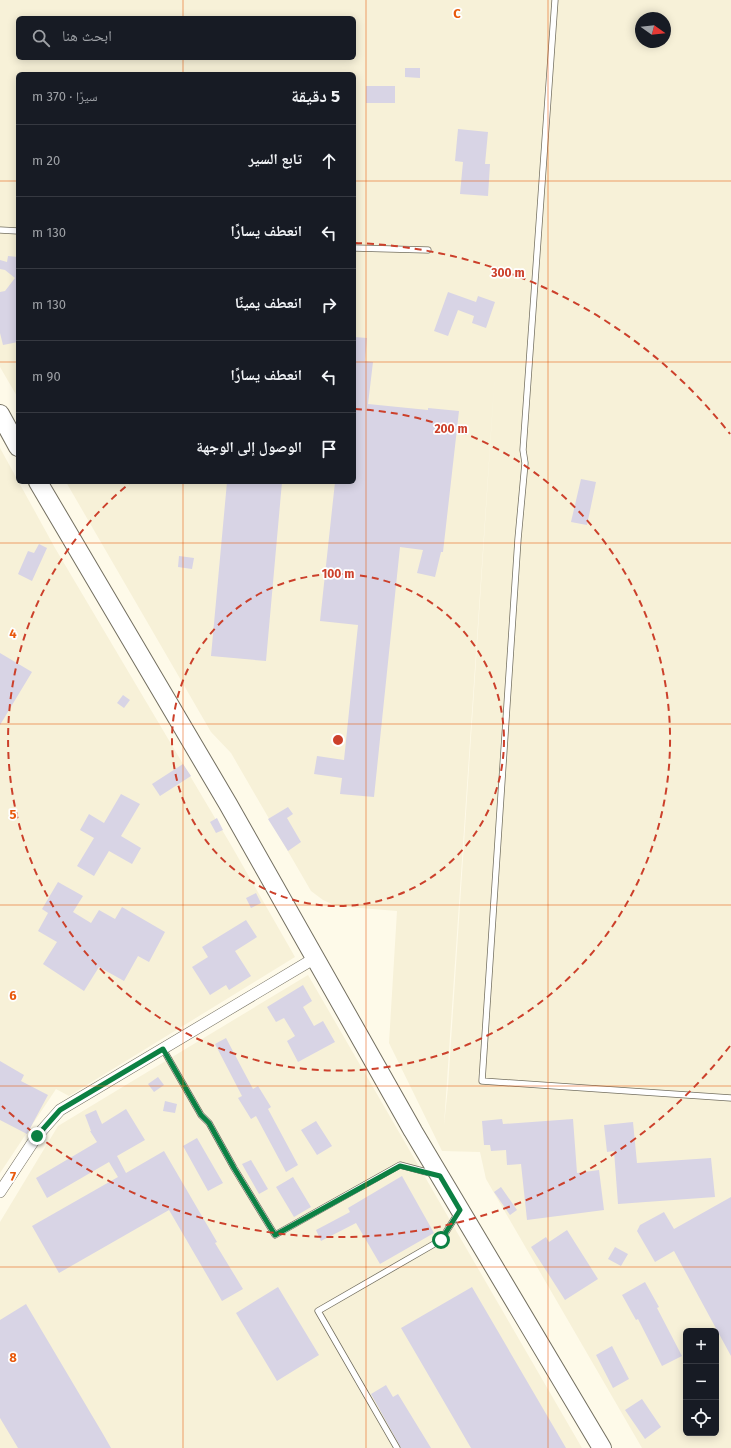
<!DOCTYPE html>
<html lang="ar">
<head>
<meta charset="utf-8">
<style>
  :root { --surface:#171b24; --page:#242831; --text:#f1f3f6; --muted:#9ea1a6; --line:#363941 }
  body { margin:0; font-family:"Fira Sans","Noto Naskh Arabic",sans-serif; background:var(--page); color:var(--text); direction:rtl }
  .controls { position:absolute; right:12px; bottom:12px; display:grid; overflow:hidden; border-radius:6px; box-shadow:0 2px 10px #0003 }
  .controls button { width:36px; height:36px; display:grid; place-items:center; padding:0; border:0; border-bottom:1px solid var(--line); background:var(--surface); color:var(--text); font:20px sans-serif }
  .compass { position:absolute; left:635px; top:12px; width:36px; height:36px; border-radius:50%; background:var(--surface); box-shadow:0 2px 10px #0003; rotate:105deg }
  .stop { position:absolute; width:12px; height:12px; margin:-9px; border:3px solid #0b8043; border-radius:50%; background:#fff }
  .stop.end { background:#0b8043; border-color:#fff; box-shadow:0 1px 4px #0008 }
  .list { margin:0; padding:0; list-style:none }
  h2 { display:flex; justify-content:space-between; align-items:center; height:52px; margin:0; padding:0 16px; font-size:17px }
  h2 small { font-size:13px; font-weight:400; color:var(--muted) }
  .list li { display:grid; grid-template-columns:26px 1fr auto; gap:12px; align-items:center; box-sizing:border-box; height:72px; padding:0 16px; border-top:1px solid var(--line) }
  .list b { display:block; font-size:15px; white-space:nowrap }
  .list em { font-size:13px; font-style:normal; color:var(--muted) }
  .icon { flex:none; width:22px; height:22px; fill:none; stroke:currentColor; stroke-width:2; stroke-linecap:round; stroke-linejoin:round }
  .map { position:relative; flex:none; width:731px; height:1448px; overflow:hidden; direction:ltr }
  .search { position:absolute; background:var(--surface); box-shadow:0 2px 10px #0003; left:16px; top:16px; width:340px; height:44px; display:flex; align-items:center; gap:10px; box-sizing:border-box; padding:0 14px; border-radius:6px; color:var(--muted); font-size:15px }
  .panel { position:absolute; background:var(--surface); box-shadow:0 2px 10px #0003; left:16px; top:72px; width:340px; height:412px; border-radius:6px; direction:rtl }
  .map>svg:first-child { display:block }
</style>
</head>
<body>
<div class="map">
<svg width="731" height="1448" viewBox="0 0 731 1448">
  <rect width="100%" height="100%" fill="#fefae9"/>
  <path fill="#f7f1d8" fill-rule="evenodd" d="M0,0H731V1448H642L486,1179L480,1152L442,1151L389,1043L397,911L336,906L323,900L311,891L231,753L211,732L66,482H354V74H18V398L0,367ZM18,18H354V58H18ZM641,18H665V42H641ZM495,372L448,1087L444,1125ZM686,1331H716V1433H686Z
    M0,448L55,548L231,845L295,957L69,1096L56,1089L0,1173Z
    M308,975L582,1448H0V1222L58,1126Z"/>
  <path fill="#d8d4e5" d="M405,68H420V78L405,77Z
    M366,86H395V103H366Z
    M458,129L488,132L485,164H490L488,196L460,194L463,162L455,161Z
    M8,256L18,257V342L3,345L0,333V292L5,291L15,278L5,270L0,269V260L7,262Z
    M448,292L476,302L478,296L495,302L486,328L472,323L474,316L458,310L448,336L434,331Z
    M354,337L367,338L365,361L373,362L368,404L428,410V408L459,411L443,552H441L435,577L417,573L423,550L400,547L374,797L340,794L342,778L314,774L317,756L344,760L358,625L320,621L335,482H354Z
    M581,479L596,482L587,525L571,522Z
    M227,482H282L266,661L211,656Z
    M39,544L47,548L32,581L18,574L28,551L34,553Z
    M179,556L194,558L192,569L178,567Z
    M0,653L32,672L0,725Z
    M123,695L130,700L124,708L117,703Z
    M183,764L191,776L160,796L152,784Z
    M121,794L140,804L121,836L141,848L132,864L109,851L94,876L77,866L94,838L80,830L89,814L104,823Z
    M288,807L293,814L287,818L301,842L288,851L268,819Z
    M217,818L223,830L216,833L210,822Z
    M58,882L83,896L73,912L91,923L99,910L115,919L122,907L165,932L149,962L138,956L124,981L99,967L84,991L43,964L57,942L38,931L48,913L42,909Z
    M256,893L261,903L251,908L246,898Z
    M246,920L257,937L235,951L251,976L229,990L226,985L210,995L192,967L208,957L202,947Z
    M303,985L312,1001L303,1007L314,1026L323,1021L335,1042L298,1062L287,1041L295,1036L284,1018L276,1022L267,1007Z
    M226,1038L253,1089L258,1086L271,1107L268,1109L298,1165L286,1172L256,1116L251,1119L238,1098L242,1096L215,1044Z
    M0,1061L24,1075L21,1081L48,1095L27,1134L0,1120Z
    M158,1077L164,1085L154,1092L148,1084Z
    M165,1101L177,1104L175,1113L163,1111Z
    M126,1109L145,1140L117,1156L126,1173L164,1151L217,1242L215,1243L243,1289L222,1301L169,1210L59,1273L32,1226L118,1177L109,1162L47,1198L36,1178L97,1142L90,1131H91L85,1115L96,1110L102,1124Z
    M502,1119L503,1124L573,1119L577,1173L599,1170L604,1210L527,1220L521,1164L507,1165L506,1150L491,1151L490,1145H484L482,1121Z
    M316,1121L332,1146L317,1155L301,1130Z
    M633,1122L637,1163L711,1158L715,1197L618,1204L614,1151L607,1152L604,1125Z
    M197,1138L223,1183L208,1191L183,1146Z
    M251,1160L268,1189L259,1194L242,1164Z
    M402,1176L434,1233L380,1264L356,1223L321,1241L316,1230L350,1212L348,1208Z
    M293,1177L311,1207L294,1217L276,1187Z
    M501,1187L517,1210L510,1215L494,1192Z
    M731,1197V1356L674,1251L655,1262L637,1231L640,1225L664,1212L674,1229Z
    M567,1230L598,1279L565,1300L531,1247L546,1237L549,1242Z
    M615,1247L628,1254L621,1266L608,1259Z
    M645,1282L659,1307L657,1308L682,1356L662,1366L638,1319L636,1320L622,1295Z
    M278,1287L319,1355L277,1381L236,1313Z
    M472,1287L566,1448H471L401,1328Z
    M26,1304L103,1434L111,1448H18L0,1418V1320Z
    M612,1346L629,1379L613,1388L596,1355Z
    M386,1385L393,1397L398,1394L431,1448H401L371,1394Z
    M642,1399L661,1427L645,1439L625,1410Z"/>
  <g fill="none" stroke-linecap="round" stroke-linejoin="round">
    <g stroke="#736f60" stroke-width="7">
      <path id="lane" d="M555,0L523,450L525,463L518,539L482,1081L731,1098
        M0,230L18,231
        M354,248L428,250
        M163,1049L201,1115L209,1123L234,1168L275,1235L400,1165L434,1174
        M397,1448L318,1311L441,1240L458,1213"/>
    </g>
    <g stroke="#736f60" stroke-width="12">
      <path id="street" d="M0,1192L37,1136L60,1110L315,958"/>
    </g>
    <g stroke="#736f60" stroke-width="20">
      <path id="primary" d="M0,414L18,447
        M38,482L228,804L413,1131L602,1448"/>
    </g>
    <use href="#lane" stroke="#fff" stroke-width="5.5"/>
    <use href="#street" stroke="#fff" stroke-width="11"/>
    <use href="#primary" stroke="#fff" stroke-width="18"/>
  </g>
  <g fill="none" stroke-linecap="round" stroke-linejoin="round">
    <path stroke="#0b8043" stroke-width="5" d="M37,1136L60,1110L163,1049L201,1115L209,1123L234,1168L275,1235L400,1166L440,1176L460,1210L441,1240"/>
  </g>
  <path fill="none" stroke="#e8590c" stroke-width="1" stroke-opacity="0.55" d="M183,0V18M366,0V1448M548,0V1448M183,58V74M0,181H18M354,181H731M0,362H18M354,362H731M183,482V1448M0,543H731M0,724H731M0,905H731M0,1086H731M0,1267H731"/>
  <g fill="none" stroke="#cc402b" stroke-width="2" stroke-dasharray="7 5">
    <circle cx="338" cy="740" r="166"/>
    <path d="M355 409A331 331 0 1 1 130 483"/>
    <path d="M730 1046A497 497 0 0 1 2 1106M355 243A497 497 0 0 1 730 434"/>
  </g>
  <g font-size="13" text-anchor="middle" font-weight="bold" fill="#e8590c" stroke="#fff" stroke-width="3.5" stroke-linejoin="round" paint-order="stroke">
    <text x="457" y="18">C</text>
    <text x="13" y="638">4</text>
    <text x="13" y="819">5</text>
    <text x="13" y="1000">6</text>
    <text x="13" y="1181">7</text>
    <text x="13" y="1362">8</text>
  </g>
  <circle cx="338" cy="740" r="6" fill="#cc402b" stroke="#fff" stroke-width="2"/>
  <g font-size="12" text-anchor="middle" font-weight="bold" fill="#cc402b" stroke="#fff" stroke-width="3.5" stroke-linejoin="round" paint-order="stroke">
    <text x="508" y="277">300 m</text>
    <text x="451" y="433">200 m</text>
    <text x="338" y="578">100 m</text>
  </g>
</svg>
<div class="controls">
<button>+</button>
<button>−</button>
<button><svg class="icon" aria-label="locate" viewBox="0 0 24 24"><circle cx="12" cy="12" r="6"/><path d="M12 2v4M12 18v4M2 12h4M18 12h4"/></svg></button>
</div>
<svg class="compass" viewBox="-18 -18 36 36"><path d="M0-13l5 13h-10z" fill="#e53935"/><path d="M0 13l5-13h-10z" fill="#9ea1a6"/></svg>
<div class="stop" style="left:441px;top:1240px"></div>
<div class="stop end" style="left:37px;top:1136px"></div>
<div class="search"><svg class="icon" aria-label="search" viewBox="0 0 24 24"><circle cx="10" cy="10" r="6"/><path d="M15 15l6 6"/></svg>ابحث هنا</div>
<section class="panel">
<h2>5 دقيقة<small>سيرًا · 370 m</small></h2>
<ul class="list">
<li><svg class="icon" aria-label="ahead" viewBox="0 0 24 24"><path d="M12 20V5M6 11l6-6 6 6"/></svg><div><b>تابع السير</b></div><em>20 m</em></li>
<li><svg class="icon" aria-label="left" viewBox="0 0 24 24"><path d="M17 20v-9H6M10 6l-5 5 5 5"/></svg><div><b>انعطف يسارًا</b></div><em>130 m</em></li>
<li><svg class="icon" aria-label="right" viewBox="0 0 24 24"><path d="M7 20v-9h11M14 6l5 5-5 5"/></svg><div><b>انعطف يمينًا</b></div><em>130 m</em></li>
<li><svg class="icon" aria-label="left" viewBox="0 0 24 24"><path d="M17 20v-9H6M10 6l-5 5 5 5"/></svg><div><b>انعطف يسارًا</b></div><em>90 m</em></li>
<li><svg class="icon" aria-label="arrive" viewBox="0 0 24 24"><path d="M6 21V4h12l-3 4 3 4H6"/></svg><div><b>الوصول إلى الوجهة</b></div></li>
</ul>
</section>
</div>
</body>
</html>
